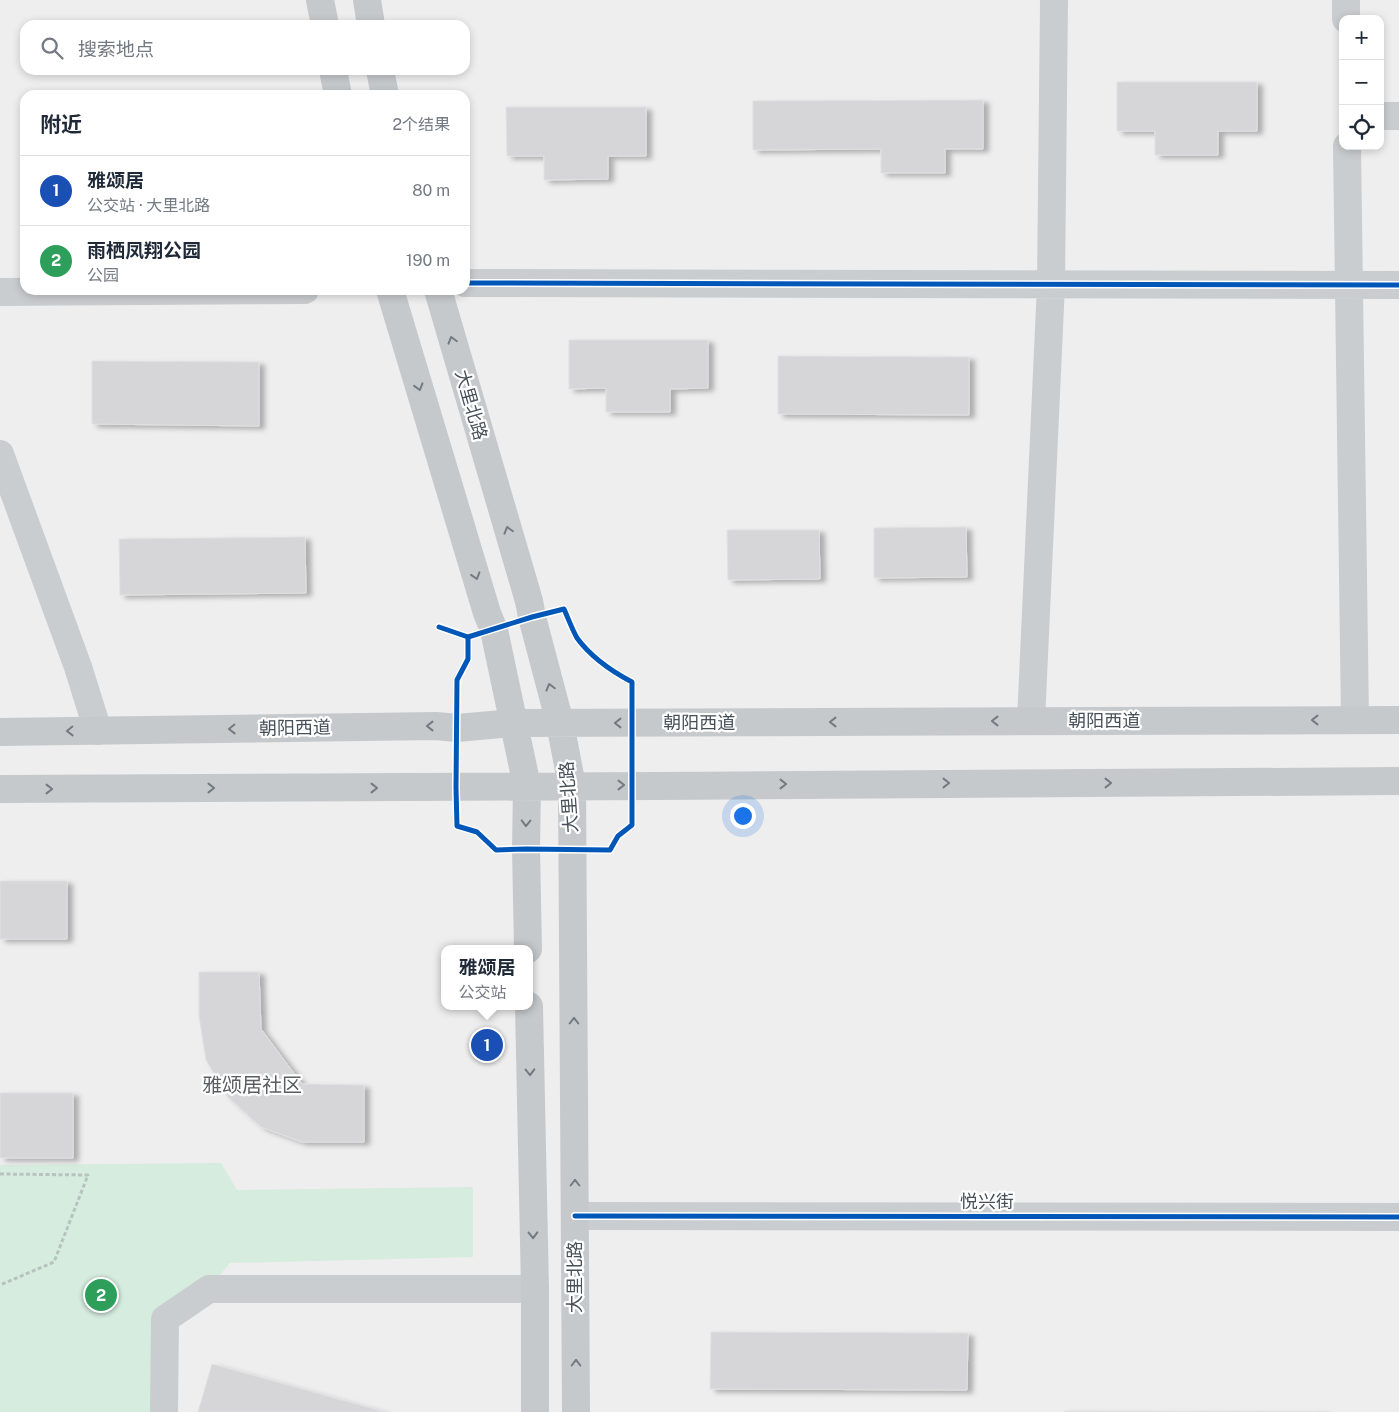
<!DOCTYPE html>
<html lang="zh">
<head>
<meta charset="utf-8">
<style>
  :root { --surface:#fff; --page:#f2f2f3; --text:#1f2937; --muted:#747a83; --line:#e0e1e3; --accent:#82878d }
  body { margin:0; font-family:"Public Sans","Noto Sans SC",sans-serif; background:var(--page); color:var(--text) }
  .controls { position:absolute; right:15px; top:15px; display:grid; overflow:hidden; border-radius:10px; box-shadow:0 2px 8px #0003 }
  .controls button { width:45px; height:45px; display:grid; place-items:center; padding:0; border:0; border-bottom:1px solid var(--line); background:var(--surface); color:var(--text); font:25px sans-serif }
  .you { position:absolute; left:742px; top:815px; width:18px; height:18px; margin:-12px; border:4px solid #fff; border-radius:50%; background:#1a73e8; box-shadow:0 0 0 8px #1a73e833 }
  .badge { display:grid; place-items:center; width:32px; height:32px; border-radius:50%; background:var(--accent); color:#fff; font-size:16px; font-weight:700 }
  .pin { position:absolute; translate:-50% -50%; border:2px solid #fff; box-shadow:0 1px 5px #0006 }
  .popup { position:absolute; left:441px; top:945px; width:92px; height:65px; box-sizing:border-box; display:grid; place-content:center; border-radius:10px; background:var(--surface); filter:drop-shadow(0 1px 4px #0005); font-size:16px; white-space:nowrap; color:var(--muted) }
  .popup b { font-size:19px; color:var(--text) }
  .popup::after { content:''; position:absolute; left:50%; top:100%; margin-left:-10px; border:10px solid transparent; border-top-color:var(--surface) }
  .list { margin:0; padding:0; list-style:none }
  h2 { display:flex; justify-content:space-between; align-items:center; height:65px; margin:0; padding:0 20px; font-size:21px }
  h2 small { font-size:16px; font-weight:400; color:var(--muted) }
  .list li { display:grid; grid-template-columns:32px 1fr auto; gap:15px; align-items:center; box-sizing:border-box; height:70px; padding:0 20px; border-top:1px solid var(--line) }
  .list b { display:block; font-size:19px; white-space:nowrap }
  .list p { margin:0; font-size:16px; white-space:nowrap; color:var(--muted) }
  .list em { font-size:16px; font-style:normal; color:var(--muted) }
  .icon { flex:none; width:28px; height:28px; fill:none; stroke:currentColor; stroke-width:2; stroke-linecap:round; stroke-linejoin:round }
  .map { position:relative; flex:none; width:1399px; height:1412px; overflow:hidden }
  .search { position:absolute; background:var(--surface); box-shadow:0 2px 8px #0003; left:20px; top:20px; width:450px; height:55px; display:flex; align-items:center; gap:12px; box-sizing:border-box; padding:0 18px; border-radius:15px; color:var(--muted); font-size:19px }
  .panel { position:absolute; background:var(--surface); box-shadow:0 2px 8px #0003; left:20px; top:90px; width:450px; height:205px; border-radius:15px }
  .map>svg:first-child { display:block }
</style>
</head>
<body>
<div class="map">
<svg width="1399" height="1412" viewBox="0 0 1399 1412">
  <defs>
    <filter id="shadow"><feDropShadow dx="5.5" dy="3" stdDeviation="2.5" flood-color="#0004"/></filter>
  </defs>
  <rect width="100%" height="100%" fill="#efeeee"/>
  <path fill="#d5ecdf" d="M221,1163L237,1190L473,1187V1257L230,1263L176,1327V1412H0V1165Z"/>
  <path fill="#d6d6d9" stroke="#e0e0e1" filter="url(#shadow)" d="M1117,82H1257V131H1218V155H1155V131H1117Z
    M983,100V149H945V173H881V149L753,150V101Z
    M506,107H646V156H608V179L544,180V156H507Z
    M569,340H708V388L670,389V412H606V388L569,389Z
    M778,356L969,357V415L778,414Z
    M92,361L259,362V426L92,424Z
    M966,527L967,577L874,578V528Z
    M727,530H819L820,579L728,580Z
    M305,537L306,593L120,595L119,539Z
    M0,881H67V939H0Z
    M199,972H259L261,1029L302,1084L364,1085V1142H302L261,1127L228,1097L206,1060L199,1016Z
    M0,1093H73V1158H0Z
    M711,1332L968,1333L967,1390L710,1389Z
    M212,1364L385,1412H198Z
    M1065,1411L1327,1412H1065Z"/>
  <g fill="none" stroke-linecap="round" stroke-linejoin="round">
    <path stroke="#b8c3bf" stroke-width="3" stroke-dasharray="4 2.5" stroke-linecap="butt" d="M0,1174L88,1175L54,1262L0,1285"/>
    <path stroke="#cacdcf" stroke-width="28" d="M1346,0V19
      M1380,116H1399
      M1347,146L1355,720
      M465,283L1399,285
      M0,292L305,290
      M0,454L78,667L98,731
      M1031,721L1051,285L1054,0
      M575,1216L1399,1217
      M164,1412L165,1319L209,1289H535"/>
    <path stroke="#c6c9cc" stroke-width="28" d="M320,0L325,25
      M367,0L371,25
      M333,70L338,95
      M380,70L385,95
      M390,290L487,613L494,630L527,786L526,849L528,949
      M438,290L529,601L532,617L560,723L572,786L576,1412
      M0,732L436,726L457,728L513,723L1399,720
      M0,789C466,788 933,784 1399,781
      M529,1006L535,1289V1412"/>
    <g stroke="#fff" stroke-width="8">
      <path id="cycleway" d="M465,283L1399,285
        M439,627L468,637L532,617L564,609C568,618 572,629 577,638C591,657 611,671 632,682V825L618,836L610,850L526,849L496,850L477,832L457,826L456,788L457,680L468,659V637
        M575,1216L1399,1217"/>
    </g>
    <use href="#cycleway" stroke="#0057b8" stroke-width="5"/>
  </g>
  <defs><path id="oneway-chevron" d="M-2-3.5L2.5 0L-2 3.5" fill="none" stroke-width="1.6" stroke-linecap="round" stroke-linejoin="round" transform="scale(1.25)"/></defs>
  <g stroke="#737a81">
    <use href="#oneway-chevron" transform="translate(452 340) rotate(-106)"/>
    <use href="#oneway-chevron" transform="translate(419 387) rotate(73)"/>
    <use href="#oneway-chevron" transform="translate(508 530) rotate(-106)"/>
    <use href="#oneway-chevron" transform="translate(476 576) rotate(73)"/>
    <use href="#oneway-chevron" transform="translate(550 687) rotate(-105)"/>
    <use href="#oneway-chevron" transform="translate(1315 720) rotate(180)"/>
    <use href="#oneway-chevron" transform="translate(995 721) rotate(180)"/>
    <use href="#oneway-chevron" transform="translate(833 722) rotate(180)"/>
    <use href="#oneway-chevron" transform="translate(618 723) rotate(180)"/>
    <use href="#oneway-chevron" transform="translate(430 726) rotate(180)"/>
    <use href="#oneway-chevron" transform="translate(232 729) rotate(179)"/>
    <use href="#oneway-chevron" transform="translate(70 731) rotate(179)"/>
    <use href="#oneway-chevron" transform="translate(946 783)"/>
    <use href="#oneway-chevron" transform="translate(1108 783)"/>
    <use href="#oneway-chevron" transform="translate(783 784)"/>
    <use href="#oneway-chevron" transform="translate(621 785)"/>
    <use href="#oneway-chevron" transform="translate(211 788)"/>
    <use href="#oneway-chevron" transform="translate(374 788)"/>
    <use href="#oneway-chevron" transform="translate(49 789)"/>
    <use href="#oneway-chevron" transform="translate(526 823) rotate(91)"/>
    <use href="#oneway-chevron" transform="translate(574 1021) rotate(-90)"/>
    <use href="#oneway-chevron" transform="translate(530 1072) rotate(89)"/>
    <use href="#oneway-chevron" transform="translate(575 1183) rotate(-90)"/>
    <use href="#oneway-chevron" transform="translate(533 1235) rotate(89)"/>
    <use href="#oneway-chevron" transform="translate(576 1363) rotate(-90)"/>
  </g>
  <g text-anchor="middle" stroke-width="4.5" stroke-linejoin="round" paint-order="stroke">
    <g font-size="18" fill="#475059" stroke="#fff">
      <text transform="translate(471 405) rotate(74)" y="6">大里北路</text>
      <text x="1104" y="727">朝阳西道</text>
      <text x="699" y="729">朝阳西道</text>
      <text transform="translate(295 728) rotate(-1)" y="6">朝阳西道</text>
      <text transform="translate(569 797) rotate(-94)" y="6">大里北路</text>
      <text x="987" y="1208">悦兴街</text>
      <text transform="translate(575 1277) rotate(-90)" y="6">大里北路</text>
    </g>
    <g font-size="20" fill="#5b5e62" stroke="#fff">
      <text x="252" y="1092">雅颂居社区</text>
    </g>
  </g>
</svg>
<div class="controls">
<button>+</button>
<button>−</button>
<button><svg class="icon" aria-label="locate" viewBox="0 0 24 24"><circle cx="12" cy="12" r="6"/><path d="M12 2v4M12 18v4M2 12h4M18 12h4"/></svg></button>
</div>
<div class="you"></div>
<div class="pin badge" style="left:487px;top:1045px;background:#1a4fb4">1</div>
<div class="popup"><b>雅颂居</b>公交站</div>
<div class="pin badge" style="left:101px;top:1295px;background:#2e9e5b">2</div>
<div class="search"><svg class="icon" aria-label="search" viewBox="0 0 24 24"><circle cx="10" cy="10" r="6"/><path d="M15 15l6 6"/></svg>搜索地点</div>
<section class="panel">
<h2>附近<small>2个结果</small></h2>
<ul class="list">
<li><span class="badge" style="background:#1a4fb4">1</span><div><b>雅颂居</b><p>公交站 · 大里北路</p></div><em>80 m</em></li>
<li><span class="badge" style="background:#2e9e5b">2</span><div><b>雨栖凤翔公园</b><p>公园</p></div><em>190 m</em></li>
</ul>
</section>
</div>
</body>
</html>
